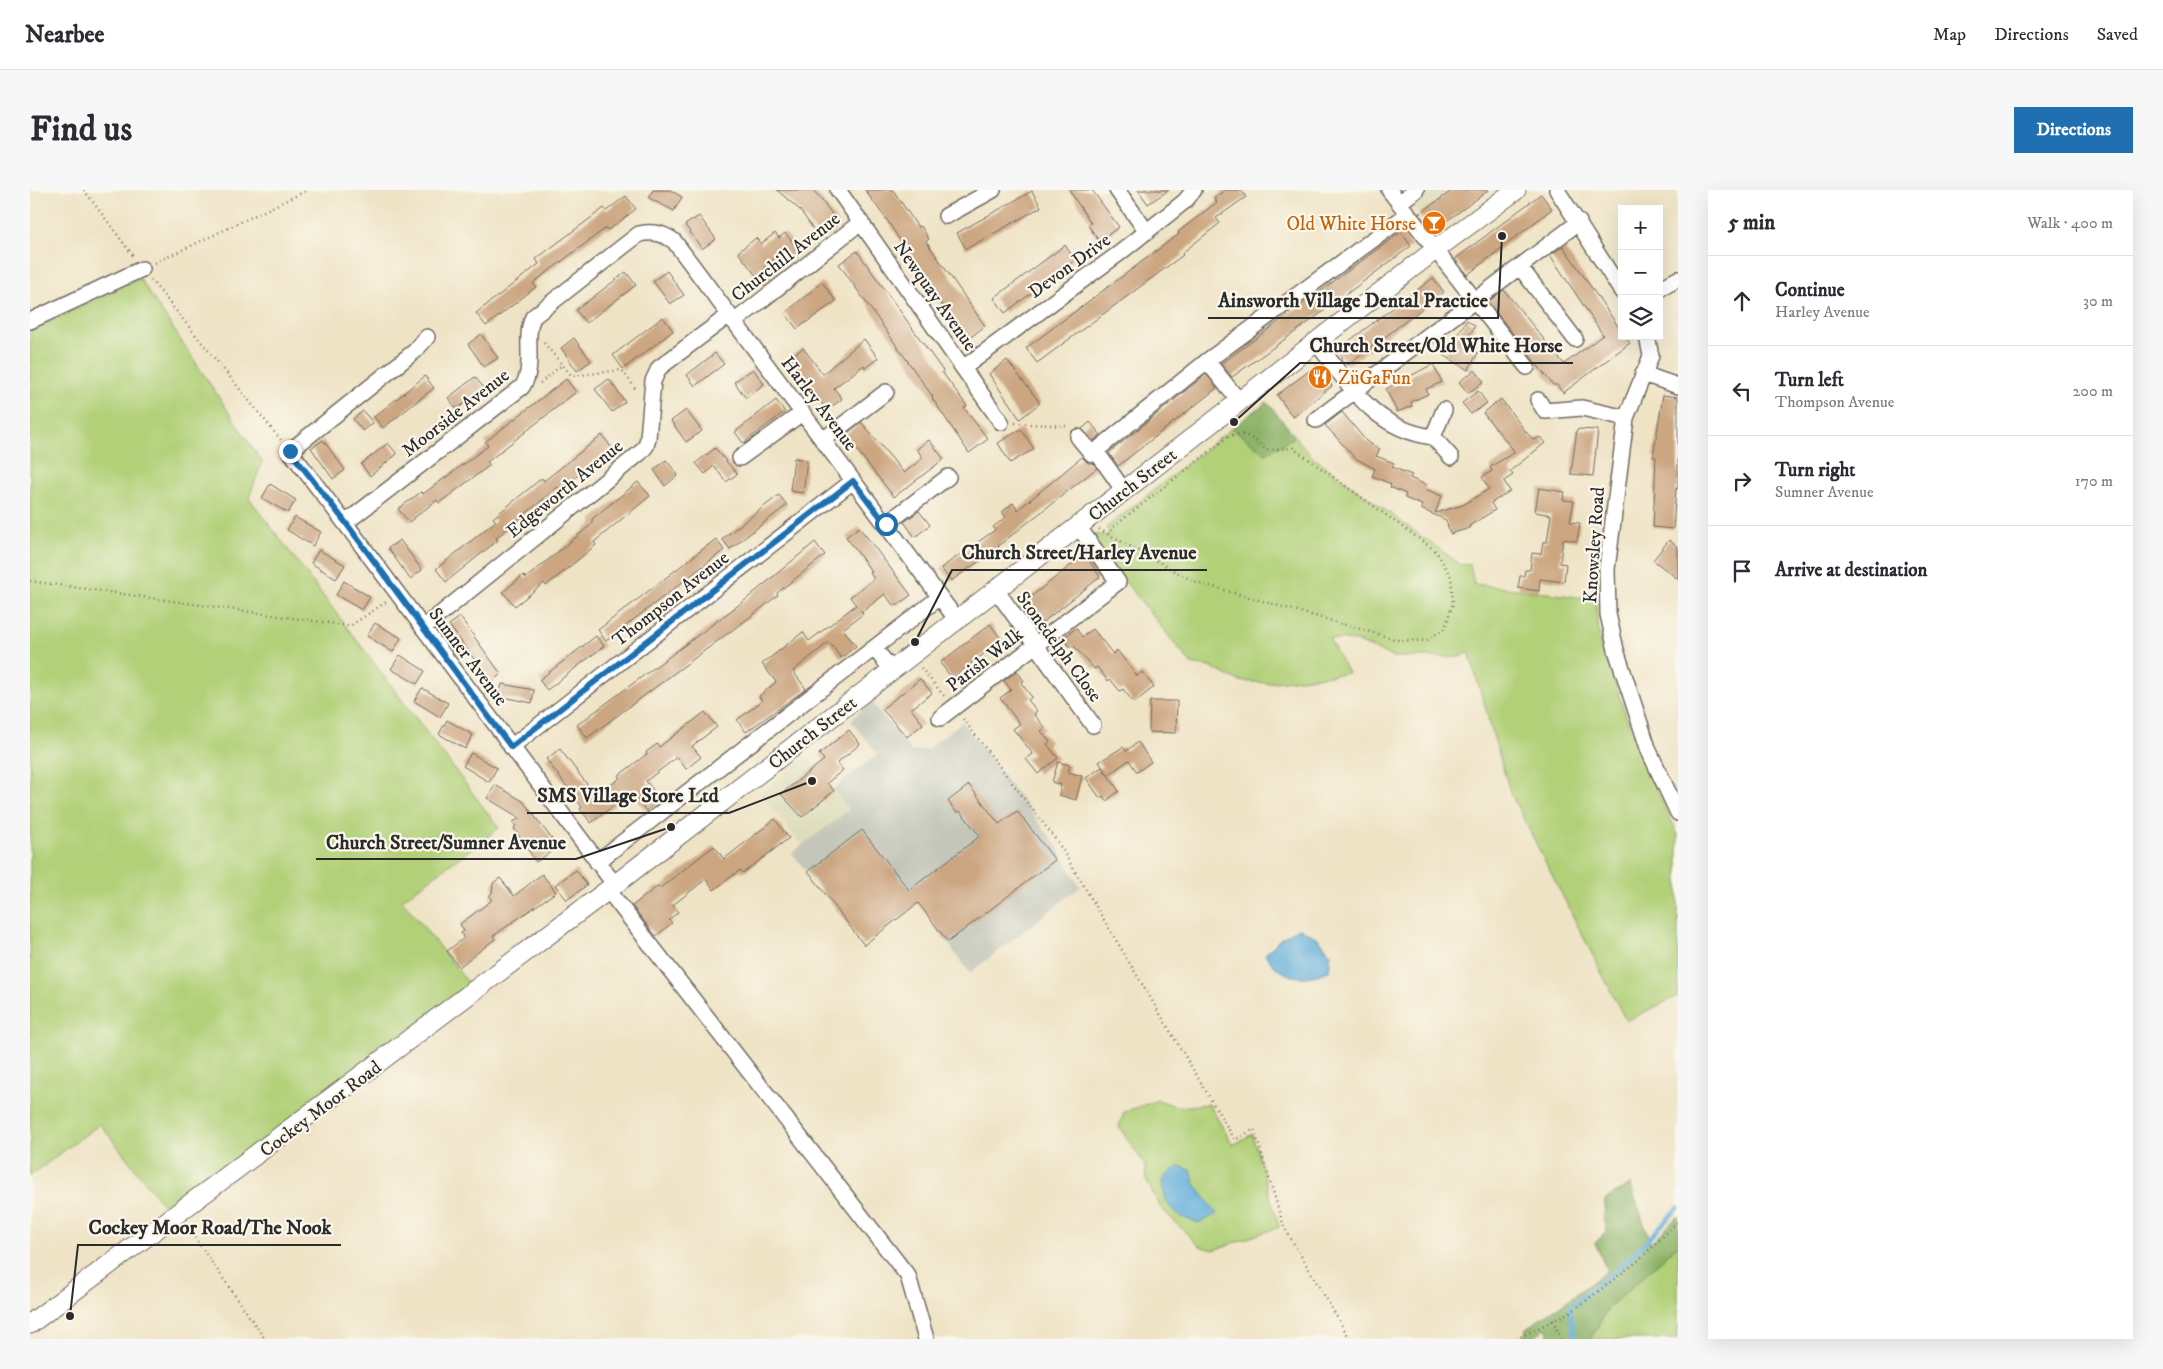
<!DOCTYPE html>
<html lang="en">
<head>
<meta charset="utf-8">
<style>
  :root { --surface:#fff; --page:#f7f7f7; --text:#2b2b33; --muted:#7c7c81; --line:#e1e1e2; --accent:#1f6fb2 }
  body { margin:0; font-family:"IM FELL DW Pica",serif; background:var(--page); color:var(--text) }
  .controls { position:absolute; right:15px; top:15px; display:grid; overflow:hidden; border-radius:0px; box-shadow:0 5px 20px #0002 }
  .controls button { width:45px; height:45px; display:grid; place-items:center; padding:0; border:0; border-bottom:1px solid var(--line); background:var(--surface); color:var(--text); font:25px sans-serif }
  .stop { position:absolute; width:15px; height:15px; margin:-11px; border:4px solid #1f6fb2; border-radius:50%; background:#fff }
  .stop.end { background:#1f6fb2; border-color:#fff; box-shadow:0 1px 5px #0008 }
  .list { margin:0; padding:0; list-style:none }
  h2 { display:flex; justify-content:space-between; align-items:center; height:65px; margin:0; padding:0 20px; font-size:21px }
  h2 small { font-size:16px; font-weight:400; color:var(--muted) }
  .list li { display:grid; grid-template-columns:32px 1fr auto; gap:15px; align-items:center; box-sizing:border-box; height:90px; padding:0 20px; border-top:1px solid var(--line) }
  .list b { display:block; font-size:19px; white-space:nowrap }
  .list p { margin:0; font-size:16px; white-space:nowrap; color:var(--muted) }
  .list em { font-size:16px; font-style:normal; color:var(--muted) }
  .icon { flex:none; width:28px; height:28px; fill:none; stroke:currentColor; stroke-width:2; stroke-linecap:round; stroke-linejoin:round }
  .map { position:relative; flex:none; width:1648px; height:1149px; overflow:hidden; border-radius:0px }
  header { display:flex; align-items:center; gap:30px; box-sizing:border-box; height:70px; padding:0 25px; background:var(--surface); border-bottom:1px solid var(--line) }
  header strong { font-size:24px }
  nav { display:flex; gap:28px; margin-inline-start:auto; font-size:18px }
  .intro { display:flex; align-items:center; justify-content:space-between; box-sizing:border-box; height:120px; padding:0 30px }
  h1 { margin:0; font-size:35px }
  .button { padding:12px 22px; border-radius:0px; background:var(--accent); color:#fff; font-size:18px; font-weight:700 }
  main { display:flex; gap:30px; padding:0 30px }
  aside { flex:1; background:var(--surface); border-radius:0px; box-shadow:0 5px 20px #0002 }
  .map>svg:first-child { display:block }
</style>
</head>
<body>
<header>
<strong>Nearbee</strong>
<nav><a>Map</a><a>Directions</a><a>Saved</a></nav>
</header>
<div class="intro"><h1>Find us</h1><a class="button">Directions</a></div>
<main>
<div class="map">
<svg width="1648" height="1149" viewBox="0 0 1648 1149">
  <rect width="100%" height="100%" fill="#fbf7ec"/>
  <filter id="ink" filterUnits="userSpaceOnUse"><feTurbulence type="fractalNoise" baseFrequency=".02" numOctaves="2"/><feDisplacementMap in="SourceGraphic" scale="10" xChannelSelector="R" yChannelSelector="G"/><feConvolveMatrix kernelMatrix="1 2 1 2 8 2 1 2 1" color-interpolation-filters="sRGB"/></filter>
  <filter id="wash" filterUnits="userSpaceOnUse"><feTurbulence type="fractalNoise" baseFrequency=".0096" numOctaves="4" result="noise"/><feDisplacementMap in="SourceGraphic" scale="20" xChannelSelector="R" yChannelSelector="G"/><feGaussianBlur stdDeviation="1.12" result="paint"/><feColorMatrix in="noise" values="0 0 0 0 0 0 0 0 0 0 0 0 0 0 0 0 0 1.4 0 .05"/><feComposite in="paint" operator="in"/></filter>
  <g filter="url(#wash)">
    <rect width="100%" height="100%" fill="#efe3c5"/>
    <path fill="#deddbb" d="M1397,0H1419L1433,19L1402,42L1380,13Z
      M777,566L819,620L772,655L730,603Z"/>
    <path fill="#c3c6b9" d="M840,510L882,562L897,559L932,532L1024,652L1050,697L940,783L888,713L834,755L762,663L819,620L803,599L848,564L821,531Z"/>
    <path fill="#b1d078" stroke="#6e7e52" d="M110,89L232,272L219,308L469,638L372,710L439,794L138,1021L70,934L0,986V141Z
      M1202,238L1236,264L1265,246L1281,266L1431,375L1440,374L1444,394L1565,409L1570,452L1609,562L1648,645V806L1596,831L1480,602L1439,462L1431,467H1363L1326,451L1299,449L1318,483L1237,493L1209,491L1180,477L1161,474L1062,350L1064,344L1077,346L1079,341L1076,338Z
      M1128,910L1148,917L1179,914L1203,955L1222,944L1249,1037L1184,1060L1169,1056L1131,1018L1116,990L1115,975L1089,937L1094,922Z
      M1648,1055V1149H1560L1579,1117Z"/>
    <path fill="#8cb268" stroke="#5c6e4a" d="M1237,212L1265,246L1236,264L1202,238Z
      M1600,994L1621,1053L1648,1026V1055L1579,1117L1560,1149H1520L1516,1137L1503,1149H1494L1496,1138L1534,1113L1577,1081L1565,1053L1577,1041L1574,1028L1575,1010Z"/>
    <path fill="#60add9" stroke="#466c82" d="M1269,738L1288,748L1301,764L1299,781C1273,792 1250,789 1235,764L1251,748Z
      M1149,976L1161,980L1165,994L1187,1024L1169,1033C1142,1026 1133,1015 1133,988Z"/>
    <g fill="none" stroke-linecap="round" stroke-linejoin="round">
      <path stroke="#60add9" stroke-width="4.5" d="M1545,1149L1539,1118L1596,1072L1648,1018"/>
    </g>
    <g id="blocks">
      <path fill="#cca681" d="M623,0H640L652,7L644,21L619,8Z
        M747,0H782L790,7L809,34L798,42L794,37L786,43L770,20Z
        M835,0H863L888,37L891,36L899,49L896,51L955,136L937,150L898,95L859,33Z
        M1039,0H1062L1089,37L1069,51L1058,35L1061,33Z
        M1108,0H1139L1118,14Z
        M1195,0H1211L1216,7L1186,28L1190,33L1152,63L1153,65L1007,173L996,158L1149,44L1148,42L1187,12L1184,8Z
        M1423,0H1459L1403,41L1389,24Z
        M1002,1L1011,17L936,59L927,43Z
        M1511,4L1522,19L1437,85L1425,69Z
        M596,6L606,19L584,36L578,40L576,38L503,93L506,97L456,136L446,123L509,74L506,69L574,18L576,21Z
        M669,26L686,49L672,59L655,35Z
        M1371,42L1381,56L1279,132L1202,187L1191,174Z
        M745,43L749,48L755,43L771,62L758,72L751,63L734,77L742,87L733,95L708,62L726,48L731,54Z
        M1035,55L1045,70L975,123L964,108Z
        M1533,56L1592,142V146H1595L1600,153L1533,203L1527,195H1523L1458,112L1474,100L1534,174L1573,145L1520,65Z
        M827,61L913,181L912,182L937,216L934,218L958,249L939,263L902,208L903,207L809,74Z
        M637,81L654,105L640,114L623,91Z
        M596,82L606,95L556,133L546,120Z
        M1403,88L1414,102L1318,175L1307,160Z
        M792,92L806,111L767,139L755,123Z
        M633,127L643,141L593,179L583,165Z
        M1437,130L1445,136L1434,154L1448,163L1438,180L1414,165Z
        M451,144L468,168L454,177L438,154Z
        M544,148L561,171L547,181L531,158Z
        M834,149L848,168L835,178L834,175L804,198L812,209L797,220L757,169L773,158L793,184Z
        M685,163L694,174L665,196L657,185Z
        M977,170L1010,213L990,229L959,184Z
        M1403,174L1412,192L1396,199L1398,204L1381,212L1382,216L1367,222L1356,199Z
        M1287,175L1302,196L1263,227L1247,205Z
        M723,179L734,194L716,208L704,192Z
        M1445,180L1454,192L1438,203L1429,192Z
        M1176,184L1187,198L1088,276L1079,263Z
        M395,186L404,198L353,238L344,227Z
        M445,187L454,198L427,219L418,208Z
        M536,189L546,202L457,272L460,275L409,313L407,310L379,332L368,319L391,302L393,304L458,256L455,252Z
        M579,189L595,212L582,222L565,199Z
        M1448,201L1457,213L1441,224L1432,213Z
        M1633,205L1648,207V299L1646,298L1643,339L1623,337L1626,267H1623Z
        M1471,209L1496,242L1504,250L1510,247L1515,253L1480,281L1483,285L1474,291L1480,301L1461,313L1465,320L1439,336L1440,338L1420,344L1416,330L1391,319L1392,315L1375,308L1376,304L1360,297L1361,294L1342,286L1345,279L1325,268L1295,235L1312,222L1337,252L1350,259L1346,266L1364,273L1362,277L1382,285L1380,288L1396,295L1395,299L1412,306L1405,323L1433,315L1459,299L1452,287L1462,281L1460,277L1485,262L1453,223Z
        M746,210L755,222L713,253L705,242Z
        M656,220L672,241L656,252L641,231Z
        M333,221L343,233L333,241L323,229Z
        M831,232L874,283L893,268L887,259L899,250L914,269L864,307L815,245Z
        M1060,232L1071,245L1063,251L1052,239Z
        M991,239L1004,259L980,273L968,253Z
        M1547,239L1568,240L1563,286L1541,284Z
        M572,245L582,258L530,300L528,297L511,311L466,348L468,350L416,392L406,379L466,331L463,328L512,288L514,291Z
        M293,250L315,280L303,289L281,258Z
        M358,253L367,264L340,286L331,274Z
        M685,258L707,284L696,292L684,276L675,284L666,273Z
        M1052,267L1058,273H1063L1067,278L968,356L969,357L921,391L911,378L965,340L963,337L976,327L972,322L983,313L988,320Z
        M764,268L777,270L773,303L760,301Z
        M636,270L648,285L635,296L624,280Z
        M608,292L620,306L564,352L566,355L516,396L514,393L485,416L473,402L493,385L496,388L562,334V329Z
        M240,294L266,310L258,323L232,308Z
        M1509,298L1535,302L1533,310L1544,311L1540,332L1550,333L1547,351L1533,349L1530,373L1536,374L1534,392L1510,389L1509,401L1488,398L1490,386H1494L1495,380H1500L1502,363L1511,364L1513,352H1517L1521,325L1505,322Z
        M749,305L757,315L700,359L692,349Z
        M889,321L900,335L885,347L874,332Z
        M265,327L291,342L283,356L257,340Z
        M829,337L881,405L868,415H863L855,404L832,422L831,420L833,424L813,439L826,456L811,468L799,452L763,481L776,499L716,542L707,530L732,511L729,506L746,492L732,474L773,442L779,451L826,415L820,407L844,389L840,383L842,382L816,347Z
        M686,349L694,360L576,451L568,440Z
        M370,350L392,380L380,389L358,358Z
        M1639,350L1648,357V389L1623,370Z
        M785,352L795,365L747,403L748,405L728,421L557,548L547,535L714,411Z
        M289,360L315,375L306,389L281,373Z
        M1055,364L1070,387L1012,433L993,413Z
        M314,391L340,407L332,420L306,405Z
        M430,427L471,484L461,492L419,435Z
        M345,433L371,448L363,462L337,446Z
        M960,434L972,450L922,488L910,473Z
        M1046,438L1052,447L1063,439L1083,464L1087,460L1107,486L1112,482L1124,497L1104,513L1093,499L1090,501L1080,489L1078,491L1067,477L1064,479L1043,455L1040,457L1033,448Z
        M566,446L574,456L517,500L509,490Z
        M370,465L395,481L387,494L361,479Z
        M987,481L994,491L991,493L1002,507L998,510L1007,521L1004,524L1015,538L1011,541L1020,552L1017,554L1028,568L1008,584L996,569L1003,564L983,539L990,534L970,508L981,500L974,491Z
        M890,489L902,503L881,519L893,534L877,547L852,519Z
        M472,494L504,500L502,513L469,506Z
        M392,498L418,513L410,527L384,511Z
        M1120,511H1147L1146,543L1119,542Z
        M675,522L687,537L662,556L671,567L656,579L647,567L616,591L630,609L616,621L601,602L561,633L550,619L552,617L516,569L530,559L566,606L590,588L588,586L617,564L616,562L627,554L629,557Z
        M417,530L443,545L435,559L409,544Z
        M819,540L830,554L807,573L813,580L797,593L804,601L772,627L751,604L794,570L789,564Z
        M1108,552L1121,572L1107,582L1099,570L1078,585L1069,572L1093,557L1096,561Z
        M441,563L467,578L459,592L433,576Z
        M1028,572L1040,575L1038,582L1052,586L1046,610L1029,605L1031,595L1022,592Z
        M1072,577L1089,601L1076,611L1073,606L1070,608L1056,588Z
        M465,595L493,611L528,657L506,672L484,638L486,636L483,632L490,628L457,608Z
        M939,595L969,634L987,621L1025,670L918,752L888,713L834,755L778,681L832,640L879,700L950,646L930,621L927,623L918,611Z
        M745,629L759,648L713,683L710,680L684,700L676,689L643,715L648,722L639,730L642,733L626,746L602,716L628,696L630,698L684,656L694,669Z
        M546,680L557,695L537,710L525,695Z
        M512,684L526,702L463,746L465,749L429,777L417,761L434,748L431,743L434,741L430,734L462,710L459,706L462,703L463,693L470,688L484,706Z"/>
    </g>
  </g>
  <g filter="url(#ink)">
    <use href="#blocks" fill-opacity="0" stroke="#706b61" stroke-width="1"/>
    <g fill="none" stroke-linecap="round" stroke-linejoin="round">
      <g stroke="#706b61" stroke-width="18">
        <path id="minor" d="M808,0L971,232
          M1087,0L1117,42
          M1359,0L1497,177
          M1527,0L1592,102
          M1369,13L1386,0
          M916,26L963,0
          M1490,77L1545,149
          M1629,99L1648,89
          M0,131L112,79
          M704,132L831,32
          M1617,146L1621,166L1596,228L1577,379L1578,424L1586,460L1619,561L1648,623
          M397,147L385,161L260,261L315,333L585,695
          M1286,152C1320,195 1343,239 1403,247
          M1177,171L1209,211
          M933,178L1091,62L1155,11L1164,0
          M1613,184L1648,196
          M1508,210L1515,221L1552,218L1596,228
          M1414,220L1403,247L1421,267
          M1286,230L1549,32
          M1048,247L1062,264L1177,171L1378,24
          M793,250L856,202
          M1066,261L1094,301
          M710,268L772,223
          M315,333L492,197C506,177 493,149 503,127L609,44C623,41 632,43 644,51L927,430
          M856,334L918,287
          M966,400L1063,535
          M393,438L610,263L616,256L618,248L623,191L629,178L699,125
          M844,458L862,480
          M910,528L1088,392L1048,336
          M481,557L823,291
          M567,672L910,407
          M578,700L878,1086L896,1149"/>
      </g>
      <g stroke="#706b61" stroke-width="21">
        <path id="major" d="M0,1134L578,700L1405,60L1486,0"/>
      </g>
      <path stroke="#706b61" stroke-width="2.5" stroke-dasharray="1 4" stroke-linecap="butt" d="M54,0L104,67
        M125,73L278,0
        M121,90L251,250
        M514,153L542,186L592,180L607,201
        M510,193L532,175
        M985,233L1036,236L1038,238
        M1069,339L1163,391L1368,450L1396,451L1415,438L1423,413L1421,387L1406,361L1263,258L1237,260C1224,250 1214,239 1198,247L1083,337L1080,345
        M0,391L320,436L356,412
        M891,478L915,507
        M933,529L1027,651L1205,950L1224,939L1254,1037L1320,1149
        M156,1035L235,1149
        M1523,1130L1531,1149
        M1486,1149L1544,1120L1609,1070L1648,1031"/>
      <use href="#minor" stroke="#fff" stroke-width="15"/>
      <use href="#major" stroke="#fff" stroke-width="19"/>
    </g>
  </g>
  <g fill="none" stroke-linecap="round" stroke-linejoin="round" filter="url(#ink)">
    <path stroke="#1f6fb2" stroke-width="6" d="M260,261L316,333L481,557L823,291L856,334"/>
  </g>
  <defs>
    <g id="bar-disc" transform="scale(1.25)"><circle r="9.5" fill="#e8710a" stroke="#fbf7ec"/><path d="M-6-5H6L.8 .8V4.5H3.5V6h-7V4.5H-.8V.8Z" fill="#fff"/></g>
    <g id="restaurant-disc" transform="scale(1.25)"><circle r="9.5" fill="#e8710a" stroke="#fbf7ec"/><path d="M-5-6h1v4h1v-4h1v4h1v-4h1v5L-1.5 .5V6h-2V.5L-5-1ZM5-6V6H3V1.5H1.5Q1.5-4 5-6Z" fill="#fff"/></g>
  </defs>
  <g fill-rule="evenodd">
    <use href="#bar-disc" x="1404" y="33"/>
    <use href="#restaurant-disc" x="1290" y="187"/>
  </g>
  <g text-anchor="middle" stroke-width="4.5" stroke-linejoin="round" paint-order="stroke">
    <g font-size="19" fill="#c56008" stroke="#fbf7ec" text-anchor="end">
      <text x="1386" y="40">Old White Horse</text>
      <text x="1308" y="194" text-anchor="start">ZüGaFun</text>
    </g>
    <g font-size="19" fill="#2b2b2b" stroke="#fbf7ec">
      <text transform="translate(755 66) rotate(-38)" y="7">Churchill Avenue</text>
      <text transform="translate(1039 75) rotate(-36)" y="7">Devon Drive</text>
      <text transform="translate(906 105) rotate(55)" y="7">Newquay Avenue</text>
      <text transform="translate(790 213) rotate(53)" y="7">Harley Avenue</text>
      <text transform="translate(425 222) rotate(-38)" y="7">Moorside Avenue</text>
      <text transform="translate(1102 294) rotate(-38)" y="7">Church Street</text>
      <text transform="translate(534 298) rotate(-39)" y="7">Edgeworth Avenue</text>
      <text transform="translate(1563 355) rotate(-86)" y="7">Knowsley Road</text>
      <text transform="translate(640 408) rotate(-38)" y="7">Thompson Avenue</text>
      <text transform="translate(1030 456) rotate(54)" y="7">Stonedelph Close</text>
      <text transform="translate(439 466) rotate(53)" y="7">Sumner Avenue</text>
      <text transform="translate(954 469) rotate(-38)" y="7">Parish Walk</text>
      <text transform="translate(782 542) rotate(-38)" y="7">Church Street</text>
      <text transform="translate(290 918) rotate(-37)" y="7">Cockey Moor Road</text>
    </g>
  </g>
  <path fill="none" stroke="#2b2b2b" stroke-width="2" d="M1472 46L1468 128H1178M1204 232L1270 173H1543M885 452L922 380H1177M782 591L699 623H497M641 637L546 669H286M40 1126L48 1055H311"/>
  <g fill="#2b2b2b" stroke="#fbf7ec" stroke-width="2">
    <circle cx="1472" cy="46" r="5"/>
    <circle cx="1204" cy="232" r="5"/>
    <circle cx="885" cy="452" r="5"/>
    <circle cx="782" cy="591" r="5"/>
    <circle cx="641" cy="637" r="5"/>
    <circle cx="40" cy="1126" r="5"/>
  </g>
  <g font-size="20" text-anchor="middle" font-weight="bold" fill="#2b2b2b" stroke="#fbf7ec" stroke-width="4.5" stroke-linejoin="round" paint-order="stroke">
    <text x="1323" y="117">Ainsworth Village Dental Practice</text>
    <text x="1406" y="162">Church Street/Old White Horse</text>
    <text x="1049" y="369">Church Street/Harley Avenue</text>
    <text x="598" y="612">SMS Village Store Ltd</text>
    <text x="416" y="659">Church Street/Sumner Avenue</text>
    <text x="180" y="1044">Cockey Moor Road/The Nook</text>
  </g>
</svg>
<div class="controls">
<button>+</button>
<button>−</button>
<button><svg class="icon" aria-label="layers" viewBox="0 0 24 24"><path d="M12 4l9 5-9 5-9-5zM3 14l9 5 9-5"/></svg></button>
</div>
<div class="stop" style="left:856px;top:334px"></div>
<div class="stop end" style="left:260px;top:261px"></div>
</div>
<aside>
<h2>5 min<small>Walk · 400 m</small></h2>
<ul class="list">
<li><svg class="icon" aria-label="ahead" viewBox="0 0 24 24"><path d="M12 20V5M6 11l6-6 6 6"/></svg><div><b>Continue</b><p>Harley Avenue</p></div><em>30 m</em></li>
<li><svg class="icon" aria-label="left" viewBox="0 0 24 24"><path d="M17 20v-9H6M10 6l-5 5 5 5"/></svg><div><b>Turn left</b><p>Thompson Avenue</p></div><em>200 m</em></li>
<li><svg class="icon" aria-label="right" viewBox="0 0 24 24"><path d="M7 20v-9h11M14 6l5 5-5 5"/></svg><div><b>Turn right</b><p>Sumner Avenue</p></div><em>170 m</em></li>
<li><svg class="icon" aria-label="arrive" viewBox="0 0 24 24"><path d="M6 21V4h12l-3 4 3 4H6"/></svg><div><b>Arrive at destination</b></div></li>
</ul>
</aside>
</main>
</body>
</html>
